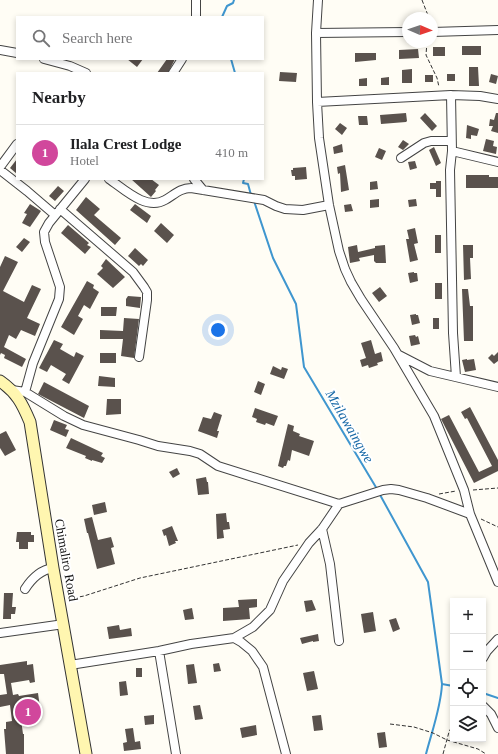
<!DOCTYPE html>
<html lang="en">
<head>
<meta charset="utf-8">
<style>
  :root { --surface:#fff; --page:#f6f6f6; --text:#202124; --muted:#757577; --line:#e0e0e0; --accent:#db2777 }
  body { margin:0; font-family:Georgia,serif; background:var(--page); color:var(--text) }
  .controls { position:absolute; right:12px; bottom:12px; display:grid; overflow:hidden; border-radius:0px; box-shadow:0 2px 6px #0003 }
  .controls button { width:36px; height:36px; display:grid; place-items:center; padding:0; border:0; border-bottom:1px solid var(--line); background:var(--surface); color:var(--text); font:20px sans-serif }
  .compass { position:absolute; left:402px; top:12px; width:36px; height:36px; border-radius:50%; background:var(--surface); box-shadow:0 2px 6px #0003; rotate:92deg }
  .you { position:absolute; left:218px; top:330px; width:14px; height:14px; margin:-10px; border:3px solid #fff; border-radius:50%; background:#1a73e8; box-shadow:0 0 0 6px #1a73e833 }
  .badge { display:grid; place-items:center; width:26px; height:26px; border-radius:50%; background:var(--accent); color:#fff; font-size:13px; font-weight:700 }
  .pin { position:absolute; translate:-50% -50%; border:2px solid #fff; box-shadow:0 1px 4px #0006 }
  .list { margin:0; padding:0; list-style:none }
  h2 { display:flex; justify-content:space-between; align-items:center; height:52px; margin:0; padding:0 16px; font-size:17px }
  h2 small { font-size:13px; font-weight:400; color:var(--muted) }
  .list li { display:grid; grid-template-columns:26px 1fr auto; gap:12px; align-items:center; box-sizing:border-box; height:56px; padding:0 16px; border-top:1px solid var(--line) }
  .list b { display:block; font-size:15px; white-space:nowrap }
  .list p { margin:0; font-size:13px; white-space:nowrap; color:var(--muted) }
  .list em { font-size:13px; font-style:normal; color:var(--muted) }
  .icon { flex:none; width:22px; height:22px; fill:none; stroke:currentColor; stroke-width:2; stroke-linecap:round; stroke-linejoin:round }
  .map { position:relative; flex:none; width:498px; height:754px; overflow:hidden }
  .search { position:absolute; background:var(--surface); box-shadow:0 2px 6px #0003; left:16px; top:16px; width:248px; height:44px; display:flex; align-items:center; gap:10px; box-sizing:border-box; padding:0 14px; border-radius:0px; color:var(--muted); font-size:15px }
  .panel { position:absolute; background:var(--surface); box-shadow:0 2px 6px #0003; left:16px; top:72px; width:248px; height:108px; border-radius:0px }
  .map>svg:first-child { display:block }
</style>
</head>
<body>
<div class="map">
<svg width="498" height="754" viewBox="0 0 498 754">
  <rect width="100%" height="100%" fill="#fffdf5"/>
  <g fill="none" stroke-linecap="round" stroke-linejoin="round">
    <path stroke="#3f96cf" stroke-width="2" d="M222,17L227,6L233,3L234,0
      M231,59L235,73
      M244,179L243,183L248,184L251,195
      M254,201L273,258L296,304L304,367L377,489
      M379,493L428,582L442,684C441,707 432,731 426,754
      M442,684L453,686
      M483,693L498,698"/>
  </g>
  <path fill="#5a524d" d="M462,46H481V55H462Z
    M433,47H445V56H433Z
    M418,49L419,58L399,59V50Z
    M355,53H376V60L355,62Z
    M127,59H143L137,67Z
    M167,59H175L168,73H157Z
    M469,67H478L479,86H469Z
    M412,69V83H402V70Z
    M280,72L297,73L296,82L279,81Z
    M447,74H455V81H447Z
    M491,74L498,76L496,84L489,82Z
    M425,75H433V82H425Z
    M389,77V85H381V78Z
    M367,78V86H359V79Z
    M406,113L407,121L406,122L381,124L380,115Z
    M425,113L437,126L432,131L420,118Z
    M496,113H498V133L491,131L493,126H489L490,119L494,120Z
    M358,116H367L368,125H359Z
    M340,123L347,128L342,135L335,129Z
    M467,125L479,129L477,136L471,135V139L466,138Z
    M486,139L494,141L493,146L497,147L496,154L483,151Z
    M403,140L409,144L403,150L398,147Z
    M342,144L343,152L334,154L333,147Z
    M434,147L441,163L436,166L429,150Z
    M379,148L386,151L382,160L375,157Z
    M17,159V174L10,168Z
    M415,161L417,168L410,170L408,162Z
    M345,165L349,190L341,192L340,173L338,174L337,167Z
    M306,167L307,179L295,180V176H292L291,170H293V168Z
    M466,175H489V177H498V188H466Z
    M131,179H151L159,185L155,190L156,191L151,197Z
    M377,181L378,189L370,190V182Z
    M436,181H441V197H436V189H430V183H436Z
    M58,186L64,191L55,201L49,196Z
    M86,197L100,209L94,215L121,238L115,245L76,210Z
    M379,199V207L370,208V200Z
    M416,199L417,206L409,207L408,200Z
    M30,204L41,211L30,227L22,223L27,214L24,213Z
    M135,204L151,216L147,223L130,210Z
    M351,204L353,211L345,212L344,205Z
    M161,223L174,235L167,243L154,231Z
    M68,225L89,243L87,245L91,247L85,254L61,233Z
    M415,228L418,243L414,244L418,260L410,262L406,239H409L407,230Z
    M435,235H441V253H435Z
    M24,238L30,242L22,252L16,247Z
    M357,245L358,252L375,248V246L385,245L386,263H376L374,261V255L359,258L360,261L350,263L348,247Z
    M463,245H473V258H470L471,279L464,280Z
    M135,248L148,260L143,266L141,264L139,266L128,256Z
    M5,256L18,262L3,291L24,302L32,285L41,289L27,318L40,324L35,336L21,330L16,339L9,335L4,347L26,359L22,367L4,358L5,355L1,353L0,355V267Z
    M106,259L125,277L113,288L97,274L103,268L101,266Z
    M414,272V273H417L418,281L410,283L408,273Z
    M87,281L94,285L93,288L99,292L90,309L84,305L78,316L83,319L74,335L61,327Z
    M435,283H442V299H435Z
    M380,287L387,296L379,302L372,293Z
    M462,289H468L470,306H473V341H464Z
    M128,296L141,297L140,308L126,306V299Z
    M101,307H117L116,316H101Z
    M416,314V315H418L420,323L412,325L410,315Z
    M124,318L139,319L134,358L121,356L123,339H100V330L123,331Z
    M433,318H439V329H433Z
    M415,335L416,337L418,336L420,344L411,346L409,336Z
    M54,340L63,344L60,349L74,357L76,352L84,356L69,384L62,380L66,374L51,365L47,372L39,368Z
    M371,340L375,354L381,352L383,361L377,363L378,365L369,368L368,365L362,367L360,360L366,358L361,343Z
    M498,352V361L494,364L488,358L492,354L494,356Z
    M100,353H116V363H100Z
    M467,359V360L474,359L476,370L465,372L462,360Z
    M273,366L281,370L282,367L288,369L284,379L270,374Z
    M99,376L115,378V387L98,386Z
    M258,381L265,384L261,395L254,392Z
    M44,382L89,406L84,418L38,394Z
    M107,399H121V414L106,415Z
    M470,407L498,460V471L474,483L441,419L449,415L479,472L492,466L467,418L465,419L461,412Z
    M255,408L278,416L274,426L266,423L265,425L256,422L257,419L252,417Z
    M214,412L222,415L217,431H219L217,438L198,431L203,417L211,419Z
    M54,420L67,425L65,429L69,430L66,437L50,430Z
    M288,424L294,426L293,431L300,434L299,436L314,441L309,456L292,450L290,461L288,460L286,466H284L283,468L278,466Z
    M6,431L16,450L5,456L0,448V434Z
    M71,438L103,453L101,456L105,458L102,463L92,460V461L85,458L86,456L66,448Z
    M177,468L180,474L173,478L169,472Z
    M206,477L207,482H208L209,494L198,495L196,479Z
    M105,502L107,512L94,515L92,505Z
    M226,513L227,522H229L230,529L223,530L224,538L217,539L216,514Z
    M92,517L98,540L111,537L114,547L111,548L115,564L97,569L88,533H87L84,519Z
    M172,526L178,541H175L176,543L169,546L166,535L164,536L162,530Z
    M17,532H31V535H34V542H28V549H19V542H16Z
    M4,593H13L12,607H16L15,614H11V619H3Z
    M257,599V607L249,608L250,619L223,621V608L239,607L238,600Z
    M312,600L316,610L306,612L304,601Z
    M192,608L194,619L185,620L183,610Z
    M373,612L376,631L364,633L361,614Z
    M396,618L400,629L393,632L389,620Z
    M119,625L120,630L131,628L132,636L109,639L107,627Z
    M318,634L319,641L313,642V641L302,644L300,638Z
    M27,661V665L33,664L35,682L30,683L29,680L11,683L13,695L18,694L19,696L38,693L41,715L21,719L23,734H24V754H6L4,729H6V722L12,721L10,705L0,707V695L7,694L4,674H0V665Z
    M219,663L221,671L214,672L213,664Z
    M194,664L197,683L188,684L186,665Z
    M136,668H142V677H136Z
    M314,671L318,689L307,691L303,673Z
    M126,681L128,695L120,696L119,682Z
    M200,705L203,719L195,720L193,706Z
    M154,715V724L145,725L144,716Z
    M321,715L323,730L314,731L312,716Z
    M256,725L257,735L242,738L240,728Z
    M133,728L135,742L140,741L141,749L124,751L123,743L127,742L125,729Z
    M385,732L387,747L379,748L377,733Z"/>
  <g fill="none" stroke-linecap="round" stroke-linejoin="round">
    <g stroke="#444" stroke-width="10">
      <path id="street" d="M318,0L316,33L317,102L451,95L452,151L498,162
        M196,17V0
        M432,32L498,30
        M316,33L408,32
        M0,50L17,53
        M44,59L70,66L86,73
        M173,73L182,59
        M451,95L480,96L498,99
        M317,102L319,138L329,205L339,251L345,269L351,282L361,299L394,348L434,416L464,490L470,514L498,582
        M452,151L450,170L453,333L456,377
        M401,158L424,143L431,141H451
        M0,167L17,144
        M0,170L27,191L55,215
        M109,179C124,189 146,211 165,200C174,195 180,188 191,188L264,200L276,206L285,209L303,210L329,205
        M194,179L203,190
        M60,209L133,272L144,287L147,292V300L139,357
        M399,355L430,371L498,387
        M12,390L25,392L64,416L83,425L139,440L158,446L190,451L200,454L218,466L339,504L383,490L391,489L399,490L427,498L470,514
        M25,392L33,363L59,299L60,287L45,242L44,232L49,223L85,179
        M322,529L330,564L339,641
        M25,589C32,578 40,570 53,568
        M0,633L64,624
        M234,638L253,627L270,610L283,581L309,543L322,529L339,504
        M159,651L176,754
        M483,658L487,651L498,639
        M70,665L159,651L191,644L234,638L241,642L252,651L263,667L286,754
        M483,706L491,714L498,728"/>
    </g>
    <g stroke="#333" stroke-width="13">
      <path id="secondary" d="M0,381C17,393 22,403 30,422L53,568L86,754"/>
    </g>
    <path stroke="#333" stroke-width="1" stroke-dasharray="4 2" stroke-linecap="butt" d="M422,0L429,18
      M427,42L426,55L437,78L439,87
      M473,490L498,488
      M439,494L456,491
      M481,519L498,527
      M68,599L84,596L140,578L298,545
      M390,724L414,727L433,733L447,740L478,749L486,754
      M443,754L449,732L453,724"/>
    <use href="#street" stroke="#fff" stroke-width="8"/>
    <use href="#secondary" stroke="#fff6b0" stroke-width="11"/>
  </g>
  <g text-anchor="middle" stroke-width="4" stroke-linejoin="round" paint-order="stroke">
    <g font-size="13" fill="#111" stroke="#fff">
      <text transform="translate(67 560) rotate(80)" y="5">Chimaliro Road</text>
    </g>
    <g font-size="14" font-style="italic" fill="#1768a6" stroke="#fff">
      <text transform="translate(350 426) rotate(60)" y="5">Mzilawaingwe</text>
    </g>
  </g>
</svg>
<div class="controls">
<button>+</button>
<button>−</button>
<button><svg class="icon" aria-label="locate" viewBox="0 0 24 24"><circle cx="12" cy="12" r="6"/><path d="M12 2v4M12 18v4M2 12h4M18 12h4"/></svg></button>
<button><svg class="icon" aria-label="layers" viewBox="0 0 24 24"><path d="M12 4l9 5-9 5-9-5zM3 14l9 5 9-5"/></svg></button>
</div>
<svg class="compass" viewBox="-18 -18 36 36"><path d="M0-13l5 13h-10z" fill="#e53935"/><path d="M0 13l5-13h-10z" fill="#757577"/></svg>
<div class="you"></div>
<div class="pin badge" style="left:28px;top:712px;background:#d1479c">1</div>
<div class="search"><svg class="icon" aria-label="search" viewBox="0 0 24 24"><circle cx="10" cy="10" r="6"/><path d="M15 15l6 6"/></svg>Search here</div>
<section class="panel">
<h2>Nearby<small></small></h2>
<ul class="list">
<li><span class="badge" style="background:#d1479c">1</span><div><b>Ilala Crest Lodge</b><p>Hotel</p></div><em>410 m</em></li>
</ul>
</section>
</div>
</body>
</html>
